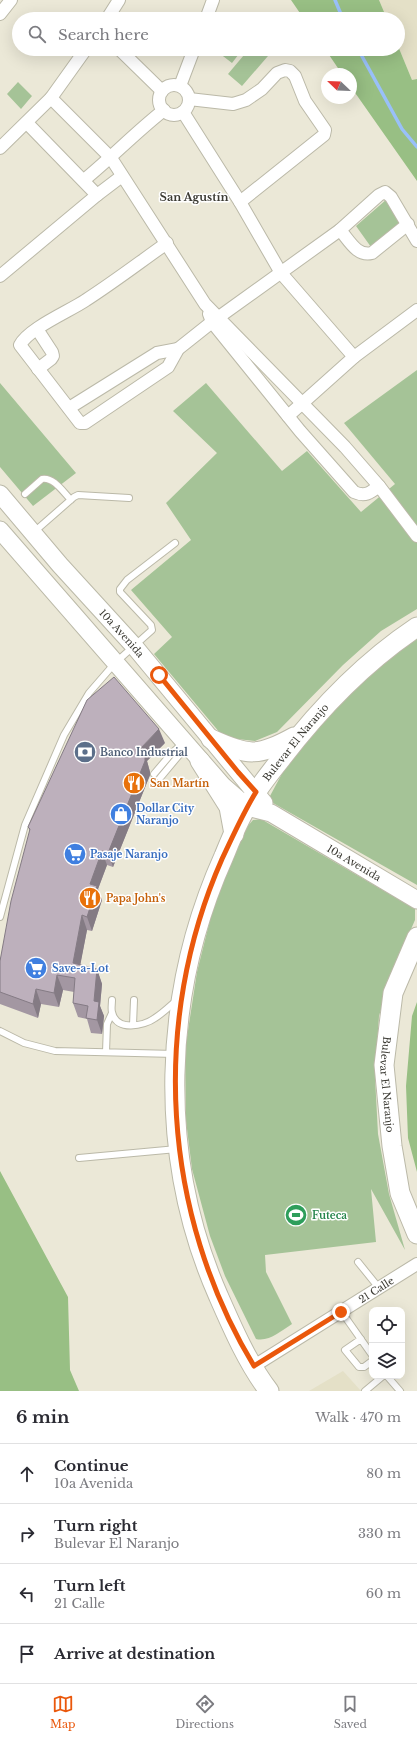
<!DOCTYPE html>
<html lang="en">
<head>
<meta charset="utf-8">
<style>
  :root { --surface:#fff; --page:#f7f7f7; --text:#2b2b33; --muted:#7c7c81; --line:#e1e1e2; --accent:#ea580c }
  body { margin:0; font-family:"Libre Baskerville",serif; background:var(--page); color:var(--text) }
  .controls { position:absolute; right:12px; bottom:12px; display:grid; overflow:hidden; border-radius:8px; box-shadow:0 4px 16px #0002 }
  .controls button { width:36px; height:36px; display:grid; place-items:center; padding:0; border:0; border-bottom:1px solid var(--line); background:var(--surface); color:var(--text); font:20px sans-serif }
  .compass { position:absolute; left:321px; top:68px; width:36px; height:36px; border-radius:50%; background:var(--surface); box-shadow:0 4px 16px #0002; rotate:293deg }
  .stop { position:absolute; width:12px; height:12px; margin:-9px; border:3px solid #ea580c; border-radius:50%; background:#fff }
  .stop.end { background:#ea580c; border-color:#fff; box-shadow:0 1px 4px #0008 }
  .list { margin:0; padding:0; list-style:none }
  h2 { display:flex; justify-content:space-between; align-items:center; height:52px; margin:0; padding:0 16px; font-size:17px }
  h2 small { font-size:13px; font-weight:400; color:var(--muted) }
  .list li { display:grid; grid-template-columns:26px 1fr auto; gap:12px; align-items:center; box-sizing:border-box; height:60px; padding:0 16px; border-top:1px solid var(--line) }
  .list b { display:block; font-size:15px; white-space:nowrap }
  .list p { margin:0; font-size:13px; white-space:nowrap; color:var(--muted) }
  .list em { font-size:13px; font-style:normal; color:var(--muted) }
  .icon { flex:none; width:22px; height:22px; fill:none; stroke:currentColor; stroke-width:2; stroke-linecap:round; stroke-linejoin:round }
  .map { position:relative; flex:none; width:417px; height:1391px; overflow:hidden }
  .search { position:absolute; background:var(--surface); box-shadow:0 4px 16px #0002; left:12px; right:12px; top:12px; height:44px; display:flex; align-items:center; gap:10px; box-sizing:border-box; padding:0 14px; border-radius:22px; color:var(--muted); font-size:15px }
  .sheet { height:292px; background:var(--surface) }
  nav { display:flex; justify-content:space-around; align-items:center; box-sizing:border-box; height:56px; border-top:1px solid var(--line); background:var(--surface); font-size:11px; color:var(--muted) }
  nav a { display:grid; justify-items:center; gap:2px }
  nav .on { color:var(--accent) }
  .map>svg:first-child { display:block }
</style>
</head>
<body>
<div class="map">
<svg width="417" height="1391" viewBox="0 0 417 1391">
  <rect width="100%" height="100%" fill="#ebe8d7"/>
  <path fill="#e4e0c7" d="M379,0H417V79L412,80L398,46V19H387Z
    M343,1371L361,1391H309Z"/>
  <path fill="#a5c397" d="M222,49H241L242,50L232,63L219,53Z
    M249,49H260L268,56L242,86L228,74Z
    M18,82L32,96L21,109L7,94Z
    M387,199L405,219L371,247L356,226Z
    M417,370V609L381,631L343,665L277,732L255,741L237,739L220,733L154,654L172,637L131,590L191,540L166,503L217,453L173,411L206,383L282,471L307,451L361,512L395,484L344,423Z
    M0,383L76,473L33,506L0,467Z
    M417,637V885L273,803L270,796L285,768L332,711L368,675Z
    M261,819L415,909V920L392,973L379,1016L375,1077L378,1134L389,1194L405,1250L371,1189L376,1242L265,1255L266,1272L292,1324C281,1331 269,1342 256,1339L225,1276L210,1236L192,1169L186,1121L185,1050L197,972L214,904L246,828L253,820Z"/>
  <path fill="#98bf84" d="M291,0H379L387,19H304Z
    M398,46L412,80L417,79V181L351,87V74H342L325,49H398Z
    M417,1002V1172L408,1138L406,1086L412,1016Z
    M0,1171L68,1297L70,1370L79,1391H0Z"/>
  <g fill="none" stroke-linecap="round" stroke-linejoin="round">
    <path stroke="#99c0f9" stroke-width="3.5" d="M335,0L343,19
      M358,49L402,129L417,147"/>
    <g stroke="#bbb9a8" stroke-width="8">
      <path id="lane" d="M25,494L42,479C54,477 63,492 71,500
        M34,532L74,497L78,495L129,498
        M154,774L171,754L183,743
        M160,778L180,754L189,748
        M0,917L25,825L64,735L89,693L115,663L152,630L151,625L120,592V589L127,580L175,543
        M112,1000C112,1004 111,1009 112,1012C116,1032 144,1026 155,1018C163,1013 170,1006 177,1000
        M133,1025L134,1000
        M0,1031L24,1043L55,1051L175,1054
        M106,1052L107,1024L112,1013
        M79,1158L177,1149
        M358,1262L379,1288
        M341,1311L372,1355
        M361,1339L345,1350L359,1367H364L372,1361
        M387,1376L400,1391
        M365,1391L383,1376"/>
    </g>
    <g stroke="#bbb9a8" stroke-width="14">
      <g id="street">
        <path d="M0,14L11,0"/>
        <path d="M107,19L119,0"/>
        <path d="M206,19L213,0"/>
        <path d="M119,49L162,91"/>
        <circle cx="174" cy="100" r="15"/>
        <path d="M180,86L194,49"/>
        <path d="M51,98L111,158L205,304L345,447L379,486L417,536"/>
        <path d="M189,99L233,104L246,100L262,89L277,73L285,70L290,71L295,76L305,101L325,130L324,135L240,202"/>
        <path d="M183,112L240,202L281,273L354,357"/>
        <path d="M27,123L97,195"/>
        <path d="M0,148L51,98L86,49"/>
        <path d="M84,180C111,158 136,132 164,110"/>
        <path d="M340,230C349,240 357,257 372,253L408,224"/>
        <path d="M167,243C140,262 114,282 86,300C70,311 29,328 20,345L80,423H85L168,367L178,349L212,322L340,230L379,195L385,192L391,197L417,241"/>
        <path d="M0,276L97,195L122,176"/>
        <path d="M209,314L212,322L300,431L354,492C365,497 370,493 379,486"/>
        <path d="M37,329L52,352L53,356L51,359L38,369"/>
        <path d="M69,408L157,353L178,349"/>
        <path d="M288,416L354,357L417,310"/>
        <path id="s1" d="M254,1366L417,1264"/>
      </g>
    </g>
    <g stroke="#bbb9a8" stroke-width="19">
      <g id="secondary">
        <path id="s2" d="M0,494L60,565L134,646L264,803"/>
        <path id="s3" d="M0,530L223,786L247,807L271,813L417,900"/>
      </g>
    </g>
    <g stroke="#bbb9a8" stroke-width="21">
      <g id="primary">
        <path d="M211,739C248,756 258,757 294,737"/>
        <path d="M200,761L229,807L234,834"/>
        <path id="s4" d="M417,937L393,993L384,1065L392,1146L400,1193L417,1234"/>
        <path id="s5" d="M269,1391C248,1364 232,1327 218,1295C157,1156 162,994 224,856C231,839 238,821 248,805C257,789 269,774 281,759C320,708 363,663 417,627"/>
      </g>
    </g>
    <use href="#lane" stroke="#fff" stroke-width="6"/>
    <use href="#street" stroke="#fff" stroke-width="12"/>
    <use href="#secondary" stroke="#fff" stroke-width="17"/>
    <use href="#primary" stroke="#fff" stroke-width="19"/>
  </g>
  <path fill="#a397a2" d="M165,743L147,761L150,772V775L113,867L107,865L98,889L102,900L92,931L87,930L80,965L97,969L102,984L100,1006L104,1016L102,1034L91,1033L87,1019L78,1017L73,1003L74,992L63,990L59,1007L41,1004L38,1018L0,1004V961L30,832L28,827Z"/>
  <path fill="#847b84" d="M159,729L165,743L147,761L150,772V775L113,867L108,853L140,749Z
    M102,851L107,865L98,889L102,900L92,931L87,917L90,884Z
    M82,915L87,930L78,977L73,963Z
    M97,969L102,984L100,1006L104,1016L102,1034L97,1020L94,1001Z
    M57,975L63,990L59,1007L54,993Z
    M36,989L41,1004L38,1018L33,1004Z"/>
  <path fill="#bdb0bc" stroke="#847b84" d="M114,677L159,729L140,749L145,757V761L108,853L102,851L90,884L97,886L87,917L82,915L73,963L97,969L94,1001L99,1002L97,1020L86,1018L88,1006L73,1003L75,978L57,975L54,993L36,989L33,1004L0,992V961L11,901L30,829L28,827L87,700Z"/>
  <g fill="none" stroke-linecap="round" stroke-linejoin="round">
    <path stroke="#ea580c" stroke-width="5" d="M159,675L238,772L256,792C243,813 233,836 222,859C150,1022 162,1214 254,1366L341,1312"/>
  </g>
  <defs>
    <g id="bank-disc" transform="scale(1.15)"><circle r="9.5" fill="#5c6f8a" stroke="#fff"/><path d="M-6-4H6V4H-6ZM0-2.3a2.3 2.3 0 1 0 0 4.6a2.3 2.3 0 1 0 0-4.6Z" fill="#fff"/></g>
    <g id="restaurant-disc" transform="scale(1.15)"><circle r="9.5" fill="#e8710a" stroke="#fff"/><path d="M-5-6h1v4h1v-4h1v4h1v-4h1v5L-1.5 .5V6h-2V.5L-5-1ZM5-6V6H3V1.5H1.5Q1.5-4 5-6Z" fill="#fff"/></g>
    <g id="shop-disc" transform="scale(1.15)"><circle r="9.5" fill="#3f7fe0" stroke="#fff"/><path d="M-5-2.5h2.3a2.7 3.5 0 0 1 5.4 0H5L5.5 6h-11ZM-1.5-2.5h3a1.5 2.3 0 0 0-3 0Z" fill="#fff"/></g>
    <g id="supermarket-disc" transform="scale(1.15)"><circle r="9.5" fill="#3f7fe0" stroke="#fff"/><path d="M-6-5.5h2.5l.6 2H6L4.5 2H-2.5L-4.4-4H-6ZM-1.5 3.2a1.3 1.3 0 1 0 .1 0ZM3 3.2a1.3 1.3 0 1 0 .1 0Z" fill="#fff"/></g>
    <g id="stadium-disc" transform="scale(1.15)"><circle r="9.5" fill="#2e9e5b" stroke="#fff"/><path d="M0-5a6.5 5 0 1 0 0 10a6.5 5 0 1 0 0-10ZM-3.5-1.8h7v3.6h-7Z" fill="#fff"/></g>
  </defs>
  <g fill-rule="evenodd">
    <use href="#bank-disc" x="85" y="752"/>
    <use href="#restaurant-disc" x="134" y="783"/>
    <use href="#shop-disc" x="121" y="814"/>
    <use href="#supermarket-disc" x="75" y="854"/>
    <use href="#restaurant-disc" x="90" y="898"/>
    <use href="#supermarket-disc" x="36" y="968"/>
    <use href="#stadium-disc" x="296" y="1215"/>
  </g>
  <g text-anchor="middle" stroke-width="3" stroke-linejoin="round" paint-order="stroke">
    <g font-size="10" fill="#3b3a33" stroke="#fff">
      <text dy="4" stroke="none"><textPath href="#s2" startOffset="185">10a Avenida</textPath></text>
      <text dy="4" stroke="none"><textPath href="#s5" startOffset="696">Bulevar El Naranjo</textPath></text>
      <text dy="4" stroke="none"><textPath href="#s3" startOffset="493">10a Avenida</textPath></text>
      <text dy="4" stroke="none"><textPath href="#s4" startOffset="153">Bulevar El Naranjo</textPath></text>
      <text dy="4" stroke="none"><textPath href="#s1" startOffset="144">21 Calle</textPath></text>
    </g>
    <g font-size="10" font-weight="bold" fill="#4e5e75" stroke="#fff" text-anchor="start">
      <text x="100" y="756">Banco Industrial</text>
    </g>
    <g font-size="10" font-weight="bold" fill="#c56008" stroke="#fff" text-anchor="start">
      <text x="150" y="787">San Martín</text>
      <text x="106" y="902">Papa John's</text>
    </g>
    <g font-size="10" font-weight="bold" fill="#366cbe" stroke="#fff" text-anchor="start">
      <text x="136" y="812">Dollar City<tspan x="136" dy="12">Naranjo</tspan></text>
      <text x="90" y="858">Pasaje Naranjo</text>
      <text x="52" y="972">Save-a-Lot</text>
    </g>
    <g font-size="10" font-weight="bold" fill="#27864d" stroke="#fff" text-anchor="start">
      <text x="312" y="1219">Futeca</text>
    </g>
    <g font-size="11" font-weight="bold" fill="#3b3a33" stroke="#fff">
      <text x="194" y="201">San Agustín</text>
    </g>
  </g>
</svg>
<div class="controls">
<button><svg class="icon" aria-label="locate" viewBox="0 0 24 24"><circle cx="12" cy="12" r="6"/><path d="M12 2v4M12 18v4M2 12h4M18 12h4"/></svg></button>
<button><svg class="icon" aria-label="layers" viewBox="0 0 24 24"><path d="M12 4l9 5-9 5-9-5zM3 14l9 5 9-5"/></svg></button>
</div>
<svg class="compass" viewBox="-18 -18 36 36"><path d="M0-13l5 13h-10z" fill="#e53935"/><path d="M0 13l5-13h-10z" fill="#7c7c81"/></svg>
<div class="stop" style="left:159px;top:675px"></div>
<div class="stop end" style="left:341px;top:1312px"></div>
<div class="search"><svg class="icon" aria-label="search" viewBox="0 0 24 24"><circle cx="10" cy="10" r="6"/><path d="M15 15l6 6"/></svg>Search here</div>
</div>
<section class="sheet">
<h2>6 min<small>Walk · 470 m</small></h2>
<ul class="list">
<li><svg class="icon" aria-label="ahead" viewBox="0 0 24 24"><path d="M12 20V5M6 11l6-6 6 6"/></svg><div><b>Continue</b><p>10a Avenida</p></div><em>80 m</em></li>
<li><svg class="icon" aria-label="right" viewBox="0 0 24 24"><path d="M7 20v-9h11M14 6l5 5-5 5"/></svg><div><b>Turn right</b><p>Bulevar El Naranjo</p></div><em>330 m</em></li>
<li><svg class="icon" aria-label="left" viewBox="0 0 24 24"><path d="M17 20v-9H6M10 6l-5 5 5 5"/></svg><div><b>Turn left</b><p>21 Calle</p></div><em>60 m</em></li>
<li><svg class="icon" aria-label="arrive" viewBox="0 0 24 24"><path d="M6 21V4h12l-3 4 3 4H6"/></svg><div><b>Arrive at destination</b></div></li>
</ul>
</section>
<nav>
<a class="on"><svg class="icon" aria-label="map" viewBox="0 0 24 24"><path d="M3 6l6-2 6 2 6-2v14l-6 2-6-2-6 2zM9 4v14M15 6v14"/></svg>Map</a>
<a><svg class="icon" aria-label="directions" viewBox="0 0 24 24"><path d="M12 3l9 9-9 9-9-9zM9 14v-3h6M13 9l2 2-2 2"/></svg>Directions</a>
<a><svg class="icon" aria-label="saved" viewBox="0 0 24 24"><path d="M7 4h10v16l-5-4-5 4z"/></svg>Saved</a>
</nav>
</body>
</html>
